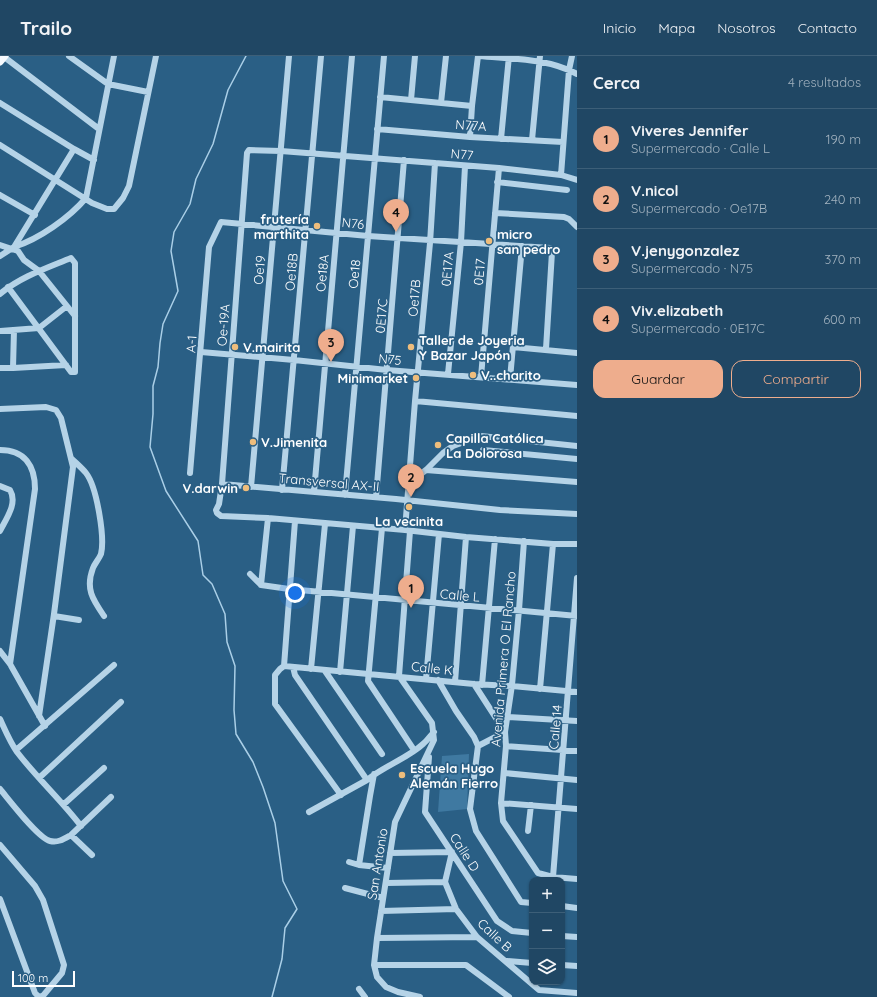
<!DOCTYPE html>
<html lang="es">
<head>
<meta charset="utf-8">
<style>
  :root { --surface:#204764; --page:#2d516d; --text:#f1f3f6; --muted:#a2b2bf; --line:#3d5f78; --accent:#eead8d }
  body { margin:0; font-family:Quicksand,sans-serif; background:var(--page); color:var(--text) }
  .controls { position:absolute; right:12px; bottom:12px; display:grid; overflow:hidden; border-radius:8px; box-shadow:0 1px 3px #0004 }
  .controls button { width:36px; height:36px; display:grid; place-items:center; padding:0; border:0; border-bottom:1px solid var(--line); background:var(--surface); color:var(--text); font:20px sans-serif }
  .scale { position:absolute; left:12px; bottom:10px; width:63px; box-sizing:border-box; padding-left:4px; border:2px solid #fff; border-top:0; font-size:11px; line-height:14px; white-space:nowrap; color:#fff; -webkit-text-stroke:3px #2a5f85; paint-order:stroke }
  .you { position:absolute; left:295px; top:537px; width:14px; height:14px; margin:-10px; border:3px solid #fff; border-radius:50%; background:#1a73e8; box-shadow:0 0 0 6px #1a73e833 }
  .badge { display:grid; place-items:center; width:26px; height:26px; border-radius:50%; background:var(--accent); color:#111; font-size:13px; font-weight:700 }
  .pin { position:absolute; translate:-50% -33px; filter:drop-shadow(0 1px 2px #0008) }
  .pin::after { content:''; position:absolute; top:21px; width:14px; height:12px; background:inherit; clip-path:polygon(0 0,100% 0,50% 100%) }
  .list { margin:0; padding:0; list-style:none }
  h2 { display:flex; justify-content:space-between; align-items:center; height:52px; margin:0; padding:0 16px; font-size:17px }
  h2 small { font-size:13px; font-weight:400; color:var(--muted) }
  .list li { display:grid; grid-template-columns:26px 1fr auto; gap:12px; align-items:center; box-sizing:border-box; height:60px; padding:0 16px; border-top:1px solid var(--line) }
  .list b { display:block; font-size:15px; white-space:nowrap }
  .list p { margin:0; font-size:13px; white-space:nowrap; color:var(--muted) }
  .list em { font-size:13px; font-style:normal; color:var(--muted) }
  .actions { display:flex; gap:8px; padding:12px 16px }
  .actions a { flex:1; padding:9px 0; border:1px solid var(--accent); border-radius:12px; text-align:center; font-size:14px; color:var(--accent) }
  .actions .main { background:var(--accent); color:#111 }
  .icon { flex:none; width:22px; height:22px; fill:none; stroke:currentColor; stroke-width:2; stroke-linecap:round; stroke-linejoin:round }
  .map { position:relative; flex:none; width:577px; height:941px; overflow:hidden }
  header { display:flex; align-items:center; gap:24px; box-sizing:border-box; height:56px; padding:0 20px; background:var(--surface); border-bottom:1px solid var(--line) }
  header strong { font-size:19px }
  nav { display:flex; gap:22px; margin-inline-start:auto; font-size:14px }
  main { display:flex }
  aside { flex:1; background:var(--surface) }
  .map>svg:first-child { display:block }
</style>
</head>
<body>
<header>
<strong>Trailo</strong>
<nav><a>Inicio</a><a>Mapa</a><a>Nosotros</a><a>Contacto</a></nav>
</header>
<main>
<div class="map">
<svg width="577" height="941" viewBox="0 0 577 941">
  <rect width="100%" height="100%" fill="#2a5f85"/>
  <path fill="#3f79a1" d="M469,698L467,753L438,756L442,700Z"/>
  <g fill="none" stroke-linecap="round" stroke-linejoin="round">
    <path stroke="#aacfe7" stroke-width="1.5" d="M246,0L228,34L213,88L196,123L190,148L174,176L171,195L178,235L163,268L160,287L158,311L153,330V358L150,391L166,435L198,485L203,519L212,528L225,558L227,586L235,610L234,654L236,678L253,706L263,731L275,767L283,825L297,853L285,872L282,903L272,941"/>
    <path stroke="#b5d3e7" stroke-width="6" d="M3,0L99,73
      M69,0L108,28L148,36
      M479,0C512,3 547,2 577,18
      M380,41L472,50
      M411,44L415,0
      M0,47L74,93L94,104
      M441,47L446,0
      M377,73L470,81L563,86
      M470,81L472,50L478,0
      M501,83L509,0
      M532,84L540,0
      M0,89L92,147L107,153H114L123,142L129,130L156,0
      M561,119L569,14L572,0
      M577,124L561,119L499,112L281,95L249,94L247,97L222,428L219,448L216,454L217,457L221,460L268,462L405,474L466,481L553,488H577
      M497,126L567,134
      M0,139L35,159
      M495,157L564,161L569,163L577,171
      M0,189L18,195L24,204L39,215L75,260
      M14,191C39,183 69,162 86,142L114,0
      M0,200L14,191L74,93
      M0,238C20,221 47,212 71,202L75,207V316H71L8,231
      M0,275L39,272L67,250
      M513,291L577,297
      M201,296L294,304L387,314L577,329
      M0,312H13L14,274
      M13,312L66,309
      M448,318L461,186L465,110
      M481,321L499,112
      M510,323L522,190
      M415,345L577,360
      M0,353L46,351L56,354L61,362L73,411L54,558L39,660
      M0,394C25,394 35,410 35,433L10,608
      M483,394L577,403
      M71,402C76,407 82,412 86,417C97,431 105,482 101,498C99,503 95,507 93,512C85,533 93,544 104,560
      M426,414L577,426
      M190,417L209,191L221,166L368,180L550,192L552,196L546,293
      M409,427L426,414L443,397L453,390L481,380L577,390
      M222,428L396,443L500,454L577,458
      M0,430L10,434C18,447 6,463 0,475
      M251,431L289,0
      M282,434C296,289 307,144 321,0
      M314,436L352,0
      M345,439L384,0
      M376,441L404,104
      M382,472L368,625L414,694
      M405,474L415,345L430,187L435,107
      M524,485L519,554L512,629L505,676L506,690L501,747L503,765L538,817L553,821L577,823
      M250,518L261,529L289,533L577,560
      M261,529L268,462
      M54,560L79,564
      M0,595L10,608L45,670
      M284,610L474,628L512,630L577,636
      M284,610L280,613L275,619V648L341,739
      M284,610L295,465
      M293,611L295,619L367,724
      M311,613L325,468
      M325,615L382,698
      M340,616L353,470
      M399,620L432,667L434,684L395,766L377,882L374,909L377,921L386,931L398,936L420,941
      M399,620L410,475
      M426,623L439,478
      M438,624L456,655L474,681L478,690L470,753L476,775L521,846L532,847
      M455,626L466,481
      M474,628L505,676L478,690
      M482,629L495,483
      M540,633L553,488
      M508,661L577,665
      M0,663C5,674 10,686 17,696C37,722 61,744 81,770
      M506,690L577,695
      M16,694L114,609
      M429,701L425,756L497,865L512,875L532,877
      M504,717L577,724
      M39,722L121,646
      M0,733C10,745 38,782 50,785C58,787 64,783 71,779L111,741
      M501,747L577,753
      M64,748L104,712
      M309,756L367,724C384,710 408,702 423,688C427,685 430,680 434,676
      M528,775L531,749
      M71,779L92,799
      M0,789L35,830L43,844L64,909L62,917L42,941L38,940L35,937L0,843
      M390,797L452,796L445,826L456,853L477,881L539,934L577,937
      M349,806L359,809L388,812
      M359,809L370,740L374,718
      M553,821L577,522
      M386,827L445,826
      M345,832L383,842
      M562,850L577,852
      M381,855L456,853
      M562,880L577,881
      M377,882L477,881
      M507,905L532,907
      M374,909H466L509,941
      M562,909L577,910
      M359,933L365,941"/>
    <path stroke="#f6fafe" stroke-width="7" d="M0,6L5,0"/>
  </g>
  <g fill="#eebd7c" stroke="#2a5f85" stroke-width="1.5">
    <circle cx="317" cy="170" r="4"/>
    <circle cx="489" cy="185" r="4"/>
    <circle cx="235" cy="291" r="4"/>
    <circle cx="411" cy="291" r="4"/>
    <circle cx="473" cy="319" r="4"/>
    <circle cx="416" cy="322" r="4"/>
    <circle cx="253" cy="386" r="4"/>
    <circle cx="438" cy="389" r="4"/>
    <circle cx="246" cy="432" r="4"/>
    <circle cx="409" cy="451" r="4"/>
    <circle cx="402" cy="719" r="4"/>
  </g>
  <g text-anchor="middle" stroke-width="3.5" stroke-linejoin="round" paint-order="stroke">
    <g font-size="13" fill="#fff" stroke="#2a5f85">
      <text transform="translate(471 69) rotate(4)" y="5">N77A</text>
      <text transform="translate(462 98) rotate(5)" y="5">N77</text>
      <text transform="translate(353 167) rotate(6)" y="5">N76</text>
      <text transform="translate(447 213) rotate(-85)" y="5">0E17A</text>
      <text transform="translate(259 214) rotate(-85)" y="5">Oe19</text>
      <text transform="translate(291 216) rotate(-85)" y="5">Oe18B</text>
      <text transform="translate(479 216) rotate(-85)" y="5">0E17</text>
      <text transform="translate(322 217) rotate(-84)" y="5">Oe18A</text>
      <text transform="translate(354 218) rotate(-84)" y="5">Oe18</text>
      <text transform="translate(414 242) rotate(-85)" y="5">Oe17B</text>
      <text transform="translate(381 260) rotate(-85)" y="5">0E17C</text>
      <text transform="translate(223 269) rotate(-85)" y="5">Oe-19A</text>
      <text transform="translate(191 288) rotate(-85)" y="5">A-1</text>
      <text transform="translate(390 303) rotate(5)" y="5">N75</text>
      <text transform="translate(329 426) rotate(5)" y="5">Transversal AX-II</text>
      <text transform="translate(460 539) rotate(5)" y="5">Calle L</text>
      <text transform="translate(503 603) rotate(-85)" y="5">Avenida Primera O El Rancho</text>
      <text transform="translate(432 612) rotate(6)" y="5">Calle K</text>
      <text transform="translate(555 671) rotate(-85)" y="5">Calle 14</text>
      <text transform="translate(465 796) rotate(57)" y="5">Calle D</text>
      <text transform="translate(377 808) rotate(-81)" y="5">San Antonio</text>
      <text transform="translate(495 879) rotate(43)" y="5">Calle B</text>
    </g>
    <g font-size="13" font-weight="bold" fill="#fff" stroke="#2a5f85" text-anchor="start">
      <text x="309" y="168" text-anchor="end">frutería<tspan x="309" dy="15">marthita</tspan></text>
      <text x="497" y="183">micro<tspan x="497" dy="15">san pedro</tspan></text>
      <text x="419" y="289">Taller de Joyeria<tspan x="419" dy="15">Y Bazar Japón</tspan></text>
      <text x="243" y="296">V.mairita</text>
      <text x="481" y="324">V..charito</text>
      <text x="408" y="327" text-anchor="end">Minimarket</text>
      <text x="446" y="387">Capilla Católica<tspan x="446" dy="15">La Dolorosa</tspan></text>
      <text x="261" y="391">V.Jimenita</text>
      <text x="238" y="437" text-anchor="end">V.darwin</text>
      <text x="409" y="470" text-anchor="middle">La vecinita</text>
      <text x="410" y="717">Escuela Hugo<tspan x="410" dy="15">Alemán Fierro</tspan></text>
    </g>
  </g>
</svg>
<div class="controls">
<button>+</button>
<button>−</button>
<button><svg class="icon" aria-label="layers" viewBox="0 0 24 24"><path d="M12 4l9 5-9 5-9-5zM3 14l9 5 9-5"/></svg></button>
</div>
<div class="scale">100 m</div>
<div class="you"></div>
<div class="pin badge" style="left:411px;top:552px">1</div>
<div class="pin badge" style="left:411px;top:441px">2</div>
<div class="pin badge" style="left:331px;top:306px">3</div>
<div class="pin badge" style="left:396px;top:176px">4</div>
</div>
<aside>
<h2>Cerca<small>4 resultados</small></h2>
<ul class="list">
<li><span class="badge">1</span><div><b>Viveres Jennifer</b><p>Supermercado · Calle L</p></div><em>190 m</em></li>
<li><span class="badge">2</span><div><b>V.nicol</b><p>Supermercado · Oe17B</p></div><em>240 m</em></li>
<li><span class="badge">3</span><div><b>V.jenygonzalez</b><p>Supermercado · N75</p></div><em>370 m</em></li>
<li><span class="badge">4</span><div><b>Viv.elizabeth</b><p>Supermercado · 0E17C</p></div><em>600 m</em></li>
</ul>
<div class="actions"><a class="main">Guardar</a><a>Compartir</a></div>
</aside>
</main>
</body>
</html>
